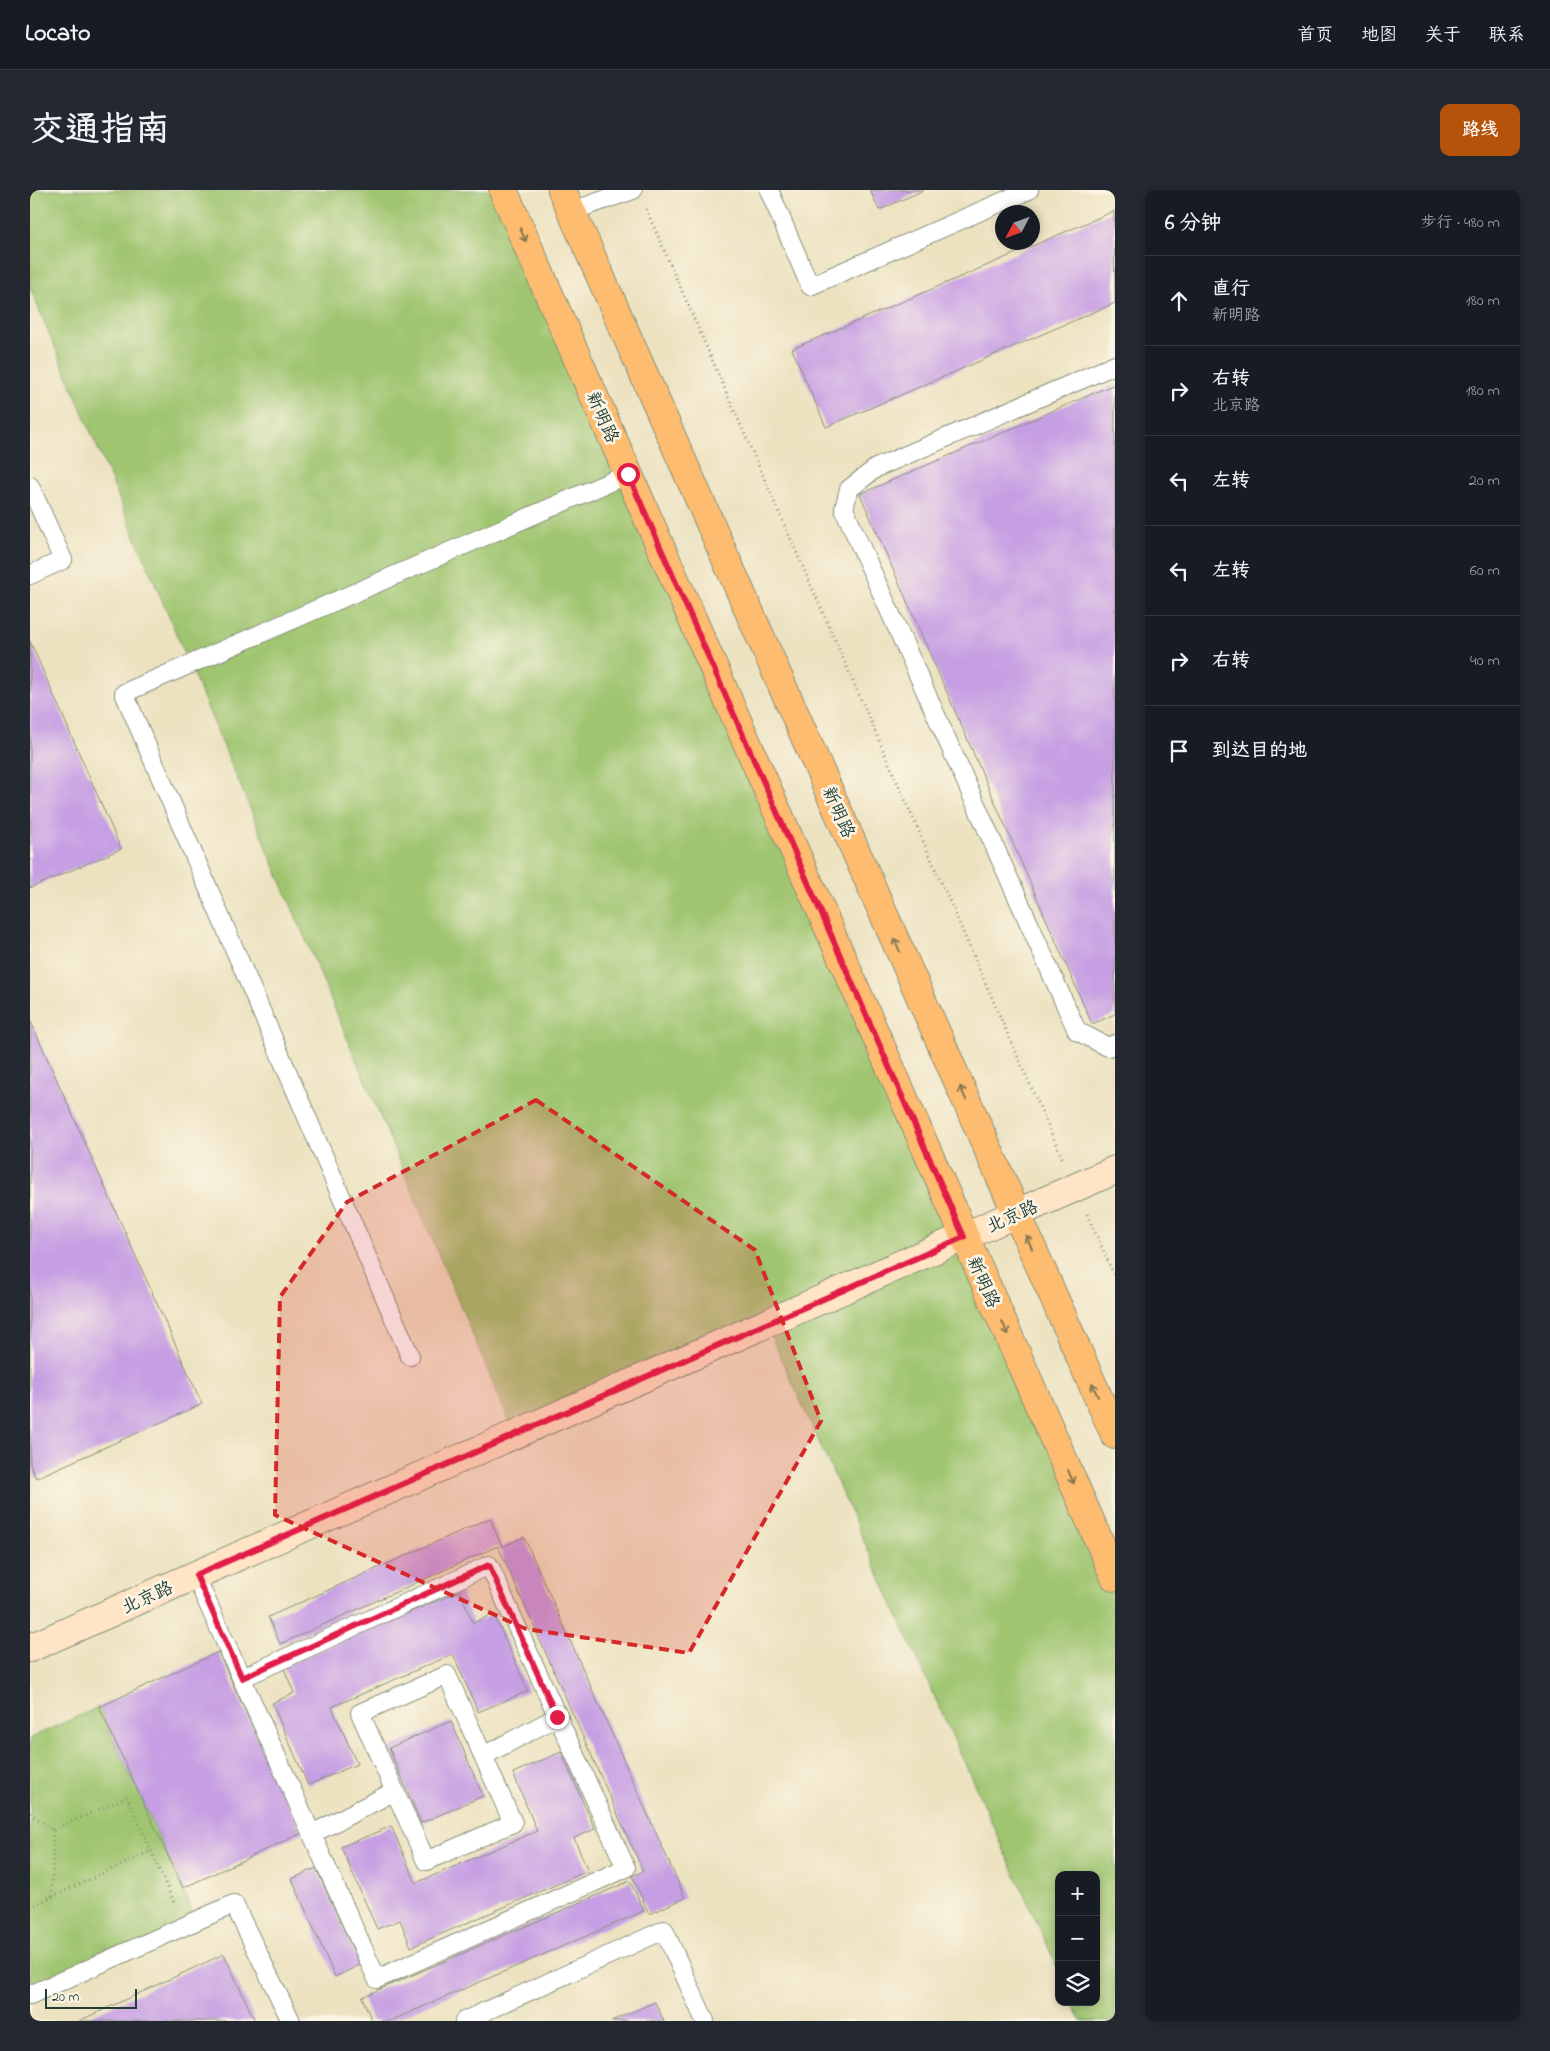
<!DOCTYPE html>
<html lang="zh">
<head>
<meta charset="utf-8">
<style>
  :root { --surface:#171b24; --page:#242831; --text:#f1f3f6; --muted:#9ea1a6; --line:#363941; --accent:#b45309 }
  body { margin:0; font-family:"Indie Flower","LXGW WenKai TC",sans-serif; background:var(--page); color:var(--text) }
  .controls { position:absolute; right:15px; bottom:15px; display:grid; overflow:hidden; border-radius:10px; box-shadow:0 2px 8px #0003 }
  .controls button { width:45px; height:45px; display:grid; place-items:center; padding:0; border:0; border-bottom:1px solid var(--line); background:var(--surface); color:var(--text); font:25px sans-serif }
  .compass { position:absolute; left:965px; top:15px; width:45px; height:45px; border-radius:50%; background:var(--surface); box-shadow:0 2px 8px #0003; rotate:229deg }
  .scale { position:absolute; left:15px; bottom:12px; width:92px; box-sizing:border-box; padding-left:5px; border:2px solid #1f3d34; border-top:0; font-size:14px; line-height:18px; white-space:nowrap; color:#1f3d34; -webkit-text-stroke:4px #fcf5e5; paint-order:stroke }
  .stop { position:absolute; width:15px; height:15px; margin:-11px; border:4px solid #e11d48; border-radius:50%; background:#fff }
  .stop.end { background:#e11d48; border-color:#fff; box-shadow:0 1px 5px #0008 }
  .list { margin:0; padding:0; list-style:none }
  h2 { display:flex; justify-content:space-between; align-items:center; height:65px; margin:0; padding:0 20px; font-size:21px }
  h2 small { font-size:16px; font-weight:400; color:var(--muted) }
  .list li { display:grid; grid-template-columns:32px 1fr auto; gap:15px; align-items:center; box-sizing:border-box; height:90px; padding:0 20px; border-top:1px solid var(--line) }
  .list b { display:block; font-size:19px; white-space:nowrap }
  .list p { margin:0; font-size:16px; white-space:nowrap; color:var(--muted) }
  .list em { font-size:16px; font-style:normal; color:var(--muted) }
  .icon { flex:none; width:28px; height:28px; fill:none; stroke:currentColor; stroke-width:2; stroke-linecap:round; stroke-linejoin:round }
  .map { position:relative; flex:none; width:1085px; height:1831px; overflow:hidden; border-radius:10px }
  header { display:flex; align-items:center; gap:30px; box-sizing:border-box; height:70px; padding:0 25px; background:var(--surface); border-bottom:1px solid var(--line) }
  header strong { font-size:24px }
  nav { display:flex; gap:28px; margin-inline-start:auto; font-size:18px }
  .intro { display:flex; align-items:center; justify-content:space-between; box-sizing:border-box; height:120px; padding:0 30px }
  h1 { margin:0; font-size:35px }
  .button { padding:12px 22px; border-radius:10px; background:var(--accent); color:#fff; font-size:18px; font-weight:700 }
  main { display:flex; gap:30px; padding:0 30px }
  aside { flex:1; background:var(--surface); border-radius:10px; box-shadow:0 2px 8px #0003 }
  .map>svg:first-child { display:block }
</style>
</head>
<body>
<header>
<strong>Locato</strong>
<nav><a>首页</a><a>地图</a><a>关于</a><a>联系</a></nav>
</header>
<div class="intro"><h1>交通指南</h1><a class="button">路线</a></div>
<main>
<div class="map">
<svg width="1085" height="1831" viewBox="0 0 1085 1831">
  <rect width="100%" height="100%" fill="#fcf5e5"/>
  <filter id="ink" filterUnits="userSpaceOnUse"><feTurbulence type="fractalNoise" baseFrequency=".02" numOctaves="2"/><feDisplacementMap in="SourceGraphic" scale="10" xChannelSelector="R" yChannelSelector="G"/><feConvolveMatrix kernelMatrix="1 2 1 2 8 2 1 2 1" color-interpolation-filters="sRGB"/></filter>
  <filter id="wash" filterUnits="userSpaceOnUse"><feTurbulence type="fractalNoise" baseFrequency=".0096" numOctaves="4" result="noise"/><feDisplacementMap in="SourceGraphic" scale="20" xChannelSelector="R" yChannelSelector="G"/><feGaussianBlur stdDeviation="1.12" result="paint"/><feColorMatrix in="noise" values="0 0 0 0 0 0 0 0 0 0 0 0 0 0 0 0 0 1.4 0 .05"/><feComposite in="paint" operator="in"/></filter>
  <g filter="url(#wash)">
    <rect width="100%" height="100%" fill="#ece2c0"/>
    <path fill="#9fc56f" stroke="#5f8152" d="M0,0H473L1085,1387V1831H1051L1043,1812H1066V1685H1029V1781L736,1135L485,1245L0,98Z
      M69,1517L153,1698L164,1731L0,1805V1548Z"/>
    <g id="blocks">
      <path fill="#c69ee3" d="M840,0H894L849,20Z
        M1084,21L1085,113L796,237L762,159Z
        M1085,194V824L1062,834L830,304Z
        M0,451L91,659L0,698Z
        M0,830L172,1214L6,1288L0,1275Z
        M460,1328L472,1357L494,1347L655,1708L619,1724L602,1686L613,1681L468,1356L250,1454L238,1427Z
        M430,1401L443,1433L464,1424L498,1501L448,1522L423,1464L302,1517L327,1574L278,1595L242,1513L264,1503L253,1476Z
        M188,1462L272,1643L153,1698L69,1517Z
        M421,1531L453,1606L391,1633L359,1558Z
        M531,1562L565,1639L544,1648L558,1681L381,1757L370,1730L347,1739L311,1657L361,1636L386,1693L507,1641L483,1583Z
        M286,1678L330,1775L305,1787L262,1689Z
        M600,1691L614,1721L360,1831H342L332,1807Z
        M194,1764L225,1831H49Z
        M625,1812L634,1831H581Z"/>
    </g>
  </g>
  <g filter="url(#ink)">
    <use href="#blocks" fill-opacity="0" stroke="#86907a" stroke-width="1"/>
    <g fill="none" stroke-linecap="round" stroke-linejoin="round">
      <g stroke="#86907a" stroke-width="20">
        <path id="lane" d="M739,0L780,96L999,0
          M542,21L603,0
          M1085,175L846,278L819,299L814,319L1047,841L1078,857L1085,854
          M0,296L33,370L0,385
          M380,1166L94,503L598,284
          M165,1385L347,1789L596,1678L459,1375L212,1488
          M417,1485L483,1633L396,1671L330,1523Z
          M453,1566L527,1527
          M282,1644L365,1601
          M0,1805L204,1714L261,1831
          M434,1831L634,1740L675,1831"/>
      </g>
      <g stroke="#86907a" stroke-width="30">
        <path id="secondary" d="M0,1458L1085,980"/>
      </g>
      <g stroke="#86907a" stroke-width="30">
        <path id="primary" d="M473,0L1085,1387
          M532,0L1085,1245"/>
      </g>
      <path stroke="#86907a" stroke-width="3" stroke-dasharray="1 4" stroke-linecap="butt" d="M616,19L1033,970
        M1057,1024L1085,1087
        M0,1623L23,1640
        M23,1640L97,1607L145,1715
        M22,1707L121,1661
        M0,1717L22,1707L23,1640"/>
      <use href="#lane" stroke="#fff" stroke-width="18"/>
      <use href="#secondary" stroke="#ffe4c6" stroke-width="28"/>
      <use href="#primary" stroke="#febc70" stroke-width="28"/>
    </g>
    <defs><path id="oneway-shaft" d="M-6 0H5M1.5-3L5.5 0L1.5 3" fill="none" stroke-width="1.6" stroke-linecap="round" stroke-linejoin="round" transform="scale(1.25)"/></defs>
    <g stroke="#83764f">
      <use href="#oneway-shaft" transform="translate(493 45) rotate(66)"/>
      <use href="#oneway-shaft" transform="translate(867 755) rotate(-114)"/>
      <use href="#oneway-shaft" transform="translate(933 903) rotate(-114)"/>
      <use href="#oneway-shaft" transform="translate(999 1052) rotate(-114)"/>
      <use href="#oneway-shaft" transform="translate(975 1138) rotate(66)"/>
      <use href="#oneway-shaft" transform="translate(1065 1200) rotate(-114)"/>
      <use href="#oneway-shaft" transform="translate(1041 1287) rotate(66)"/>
    </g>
  </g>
  <g fill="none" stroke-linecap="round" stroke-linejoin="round" filter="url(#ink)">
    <path stroke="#e11d48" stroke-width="6" d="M527,1527L459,1375L212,1488L166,1385L934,1047L598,284"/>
  </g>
  <path fill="#d62828" fill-opacity="0.2" stroke="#d62828" stroke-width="4" stroke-dasharray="10 6" stroke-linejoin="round" d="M506,910L725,1060L791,1231L659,1463L496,1439L245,1325L250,1107L317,1012Z"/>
  <g text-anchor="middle" stroke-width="5" stroke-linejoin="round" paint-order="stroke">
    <g font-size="18" fill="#1f3d34" stroke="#fcf5e5">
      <text transform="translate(573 227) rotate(66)" y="6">新明路</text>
      <text transform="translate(809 622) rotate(66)" y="6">新明路</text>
      <text transform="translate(982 1026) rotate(-24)" y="6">北京路</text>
      <text transform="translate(954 1092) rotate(66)" y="6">新明路</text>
      <text transform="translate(117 1407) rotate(-24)" y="6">北京路</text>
    </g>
  </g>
</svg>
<div class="controls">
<button>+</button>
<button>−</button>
<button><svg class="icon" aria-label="layers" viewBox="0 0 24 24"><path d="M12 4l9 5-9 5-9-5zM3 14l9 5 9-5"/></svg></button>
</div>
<svg class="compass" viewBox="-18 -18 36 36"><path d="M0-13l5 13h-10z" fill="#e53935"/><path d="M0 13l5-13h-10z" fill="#9ea1a6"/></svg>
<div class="scale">20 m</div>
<div class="stop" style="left:598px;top:284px"></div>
<div class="stop end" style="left:527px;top:1527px"></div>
</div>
<aside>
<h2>6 分钟<small>步行 · 480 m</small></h2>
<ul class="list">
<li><svg class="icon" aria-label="ahead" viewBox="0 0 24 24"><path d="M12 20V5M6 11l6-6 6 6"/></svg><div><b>直行</b><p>新明路</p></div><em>180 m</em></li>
<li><svg class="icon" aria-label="right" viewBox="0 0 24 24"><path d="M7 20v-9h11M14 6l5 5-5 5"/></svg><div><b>右转</b><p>北京路</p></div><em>180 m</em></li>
<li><svg class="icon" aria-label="left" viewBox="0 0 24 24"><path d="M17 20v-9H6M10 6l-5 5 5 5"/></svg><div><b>左转</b></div><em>20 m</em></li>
<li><svg class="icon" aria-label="left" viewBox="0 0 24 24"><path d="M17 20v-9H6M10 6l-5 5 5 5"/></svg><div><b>左转</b></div><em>60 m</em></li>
<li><svg class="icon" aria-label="right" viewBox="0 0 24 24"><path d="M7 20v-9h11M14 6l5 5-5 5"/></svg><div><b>右转</b></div><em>40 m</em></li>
<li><svg class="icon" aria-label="arrive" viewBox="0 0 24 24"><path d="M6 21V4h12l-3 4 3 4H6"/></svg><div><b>到达目的地</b></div></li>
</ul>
</aside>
</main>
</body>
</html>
